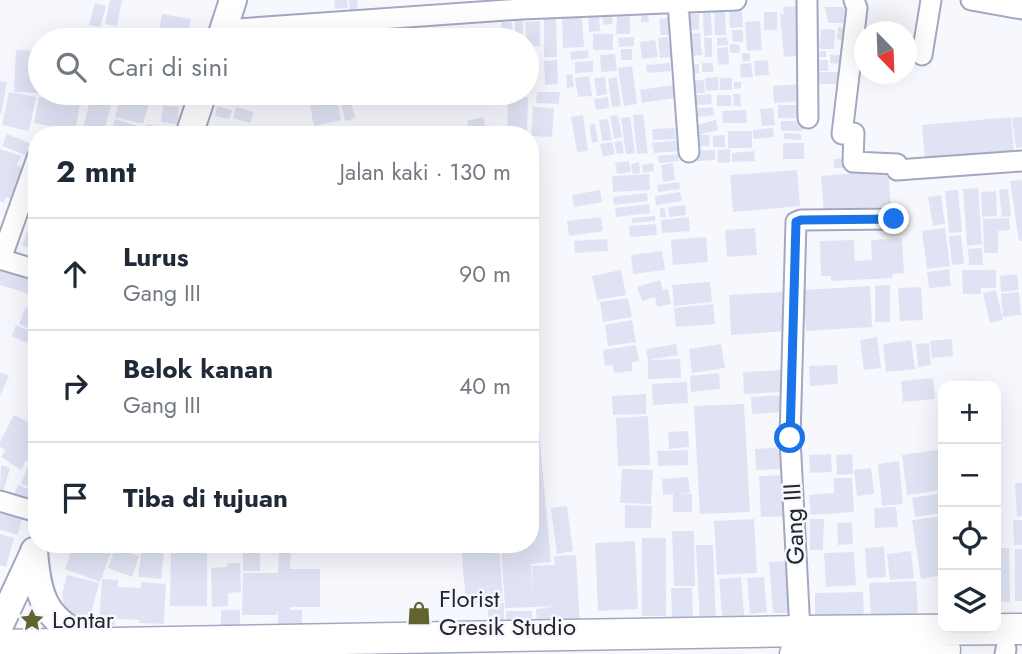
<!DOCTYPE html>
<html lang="id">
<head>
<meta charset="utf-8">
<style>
  :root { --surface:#fff; --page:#f2f2f3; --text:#1f2937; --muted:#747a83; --line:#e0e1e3 }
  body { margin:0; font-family:Jost,sans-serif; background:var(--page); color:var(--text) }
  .controls { position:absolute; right:21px; bottom:21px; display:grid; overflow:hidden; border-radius:14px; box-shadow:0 7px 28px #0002 }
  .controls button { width:63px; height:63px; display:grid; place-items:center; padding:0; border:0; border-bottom:2px solid var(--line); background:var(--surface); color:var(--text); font:35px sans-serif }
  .compass { position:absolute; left:854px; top:21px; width:63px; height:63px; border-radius:50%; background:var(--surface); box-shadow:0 7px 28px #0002; rotate:157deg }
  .stop { position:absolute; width:21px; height:21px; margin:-16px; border:5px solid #1a73e8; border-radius:50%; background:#fff }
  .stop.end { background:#1a73e8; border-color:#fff; box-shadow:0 2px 7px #0008 }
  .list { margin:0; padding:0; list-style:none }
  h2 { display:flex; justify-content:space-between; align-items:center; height:91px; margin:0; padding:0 28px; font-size:30px }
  h2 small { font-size:23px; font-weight:400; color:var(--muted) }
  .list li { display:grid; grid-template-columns:46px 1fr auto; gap:21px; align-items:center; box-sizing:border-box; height:112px; padding:0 28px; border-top:2px solid var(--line) }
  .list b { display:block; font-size:26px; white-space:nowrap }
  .list p { margin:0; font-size:23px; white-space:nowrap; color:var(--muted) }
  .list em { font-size:23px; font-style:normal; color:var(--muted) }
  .icon { flex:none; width:38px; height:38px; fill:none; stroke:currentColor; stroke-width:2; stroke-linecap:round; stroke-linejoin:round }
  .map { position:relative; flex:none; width:1022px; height:654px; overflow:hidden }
  .search { position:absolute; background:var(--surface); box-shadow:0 7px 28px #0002; left:28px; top:28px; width:511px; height:77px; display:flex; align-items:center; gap:18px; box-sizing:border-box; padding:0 24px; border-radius:38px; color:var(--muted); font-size:26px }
  .panel { position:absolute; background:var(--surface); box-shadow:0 7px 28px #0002; left:28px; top:126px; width:511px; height:427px; border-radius:28px }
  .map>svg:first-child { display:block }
</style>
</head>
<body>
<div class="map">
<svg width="1022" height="654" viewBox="0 0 1022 654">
  <rect width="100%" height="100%" fill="#f7f8fe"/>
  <path fill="#e0e3f4" d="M110,0H122L117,26L105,24Z
    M334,0H347L348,8L335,9Z
    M349,0H357L358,9L350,10Z
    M95,3L106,6L100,27L89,25Z
    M800,6L805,55L784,57L780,14H784L783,7Z
    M825,7H846L844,23H828Z
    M742,8L743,27L730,28L729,9Z
    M725,11L726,35H715L714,12Z
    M648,12L649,22H641V13Z
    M764,12H777V30H764Z
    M808,12H818L820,48H810Z
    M703,13H711L712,35L704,36Z
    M162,14L191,19L187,40L158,36Z
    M612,14L613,24L603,25L602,15Z
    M689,14H699V30H689Z
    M617,15H630V34H616Z
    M582,16L584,47L563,48L562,17Z
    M599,16L600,31L589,32L588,17Z
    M671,17L678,61H671V57L660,58L658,38L668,37L670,48L669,35H661L659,19Z
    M544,18H556L557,57H544Z
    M515,21H523V40H515Z
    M540,21V46H527L525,22Z
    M760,21L762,50L747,51L745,22Z
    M501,22H512L513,40H502Z
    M838,27L845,28L844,40L837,39Z
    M360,29L362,40H342L341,32Z
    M821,29L835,30L834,49H820Z
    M732,30H743V42H733Z
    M459,32L460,40H448V33Z
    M392,33V39L377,40V34Z
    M433,33V40H421V34Z
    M700,33L702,55L691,56L689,34Z
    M324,34V40H308V35Z
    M407,34V40H396V35Z
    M593,34H613V50H593Z
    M634,37V46L619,47L618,38Z
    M727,37L728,45L717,46V38Z
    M704,38H712V57H705Z
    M655,40L658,57L642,59L640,42Z
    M730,44L740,45V53H730Z
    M728,47L729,64L718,65L717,48Z
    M621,49H632V60H621Z
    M16,50L40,51V93L14,92Z
    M588,50L589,58L571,60L570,52Z
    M826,51V57L810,58V52Z
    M742,53H750V61H742Z
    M615,54L617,71L601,72L600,55Z
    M830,55H840V64L830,63Z
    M557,60L558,84L545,85L544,61Z
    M768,60L769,75L755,76L754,61Z
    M815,60H828V71H815Z
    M593,61V72L575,73V62Z
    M670,63L671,71L647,73L646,65Z
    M702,63H713V72H702Z
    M751,63L753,77L741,78L740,64Z
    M699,64V73L688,75L687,65Z
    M632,66L637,104L624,106L618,68Z
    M814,72H840V84H814Z
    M572,74L574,87L567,88L566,75Z
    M589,76L592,96L578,97L575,78Z
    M605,77L607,94L597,96L594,78Z
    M617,77L621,106L612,107L608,79Z
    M718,77L719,90L706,91L705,78Z
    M720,78H732V90H720Z
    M704,80L705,93L689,94L688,81Z
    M0,81L7,82L1,114H0Z
    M734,82H741V88L734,89Z
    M802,84L803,101L774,103L773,86Z
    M673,85L675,98L642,103L640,90Z
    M9,92L36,97L29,131L2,125Z
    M537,92H560L559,104L536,103Z
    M92,93L114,95L103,135H81Z
    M125,93H173L171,101Z
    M296,93H308L309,102L298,104Z
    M711,94L712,104L690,106L689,96Z
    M733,94H740L741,106H734Z
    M717,95H731V106H717Z
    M120,96L149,103L143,124L115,117Z
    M223,96L235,100L233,106L221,102Z
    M508,96L528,97L527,135H507Z
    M39,97L80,104L75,131L34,123Z
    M350,97L355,118L345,121L340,99Z
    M608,97L609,108L596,110L594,99Z
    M337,100L341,120L314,126L310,106Z
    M163,105L179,107L177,124L161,122Z
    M778,105H801V118H778Z
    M217,106L232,110L229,119L215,116Z
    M236,107L254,112L250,123L233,118Z
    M533,107L554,108L552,137L531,136Z
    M713,107L714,115L690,118L689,109Z
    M773,108L775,125L762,126L760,109Z
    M746,110L747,123H723L722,111Z
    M643,114L648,153L637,154L633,115Z
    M583,115L588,151L577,152L571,117Z
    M618,115L622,137L614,139L610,116Z
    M483,117L487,135H470L467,121Z
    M630,117L635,153L626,154L621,118Z
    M1011,117L1014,151L925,160L922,125Z
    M1022,117V147L1016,148L1012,118Z
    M115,119L141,127L139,135H110Z
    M608,119L612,140L602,141L599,120Z
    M716,120L718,130L698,135L696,125Z
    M781,121H803V131H781Z
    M148,124L171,132L170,135H144Z
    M595,124L598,142L592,143L589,125Z
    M213,126L239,134V135H210Z
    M675,128L676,139L653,140L652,129Z
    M773,128L774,137L753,139V130Z
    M728,131H752V148H728Z
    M784,133L801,134V140L784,139Z
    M7,134L34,145L30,157L2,146Z
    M698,135H710L709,146H697Z
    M725,135V147H713V136Z
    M680,140L681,151L654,153L652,143Z
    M622,141L624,153L617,154L614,142Z
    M612,142L615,154L603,157L600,144Z
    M783,143H804V159H783Z
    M0,149L21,156L17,165L29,170L15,201L6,197L4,203L0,201Z
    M730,149V162L718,163L717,150Z
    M715,150V160L697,161L696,151Z
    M754,151L755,161L732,162V153Z
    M678,154L679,161L659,163L658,156Z
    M848,158V168H834V159Z
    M629,161L631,172L617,174L615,163Z
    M639,162L640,173L633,174L631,164Z
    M653,163L654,171L643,173L642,165Z
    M673,163L675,180L663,182L661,165Z
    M797,170L800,206L733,212L730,175Z
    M888,170L891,206L824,212L821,176Z
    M649,174L650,190L613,192L612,176Z
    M1022,180V241H1019L1010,181Z
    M679,182L680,189L658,192L657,185Z
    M978,188L982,244L967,246L963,189Z
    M1008,189L1011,216L1002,217L999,190Z
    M600,190L602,202L574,207L572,195Z
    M958,190L962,232L949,233L945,191Z
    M996,191L997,216L982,217L981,192Z
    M680,192L682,201L656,205L655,196Z
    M647,193L648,201L614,205L613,197Z
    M941,195L945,224L933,226L928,197Z
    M649,204L650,213L616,217L615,208Z
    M685,205L686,215L669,217L668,207Z
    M660,208H665L666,217H660Z
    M34,216L37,217V251L22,245Z
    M655,216V221L632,223V218Z
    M601,217L603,231L569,236L567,221Z
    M689,217L690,231L662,233L661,220Z
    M1009,218L1010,230L998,231V253H984L983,219Z
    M656,224L657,235L630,237L629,226Z
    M755,228L757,255L727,257L725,230Z
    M945,228L950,266L927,269L922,231Z
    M961,235L964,264L952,265L949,236Z
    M706,237L708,262L673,265L671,240Z
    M902,238L904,273L892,274L893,278L831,281V276H821L820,241L854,240L855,261L872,260L871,240Z
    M607,239L608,251L575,253L574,241Z
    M982,248L983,265H969L968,249Z
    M662,251L665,270L633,274L631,255Z
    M0,263L36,273L30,294L0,285Z
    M949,269L951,286L929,288L927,272Z
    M621,270L626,295L597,300L592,276Z
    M962,270H996V288H981V294H963Z
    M1017,274L1019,290L1001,292L1000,276Z
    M660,280L663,290L668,289L671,304L657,307L655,297L642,301L637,287Z
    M710,282L712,302L674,306L672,285Z
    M890,285V322H875V286Z
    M870,286L872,327L806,331L803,290Z
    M921,287L923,320L900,321L898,288Z
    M996,290L1003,320L990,323L983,293Z
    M782,292L784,331L731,335L729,295Z
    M1019,292L1021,315L1003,317L1001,294Z
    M628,298L632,317L603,322L600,302Z
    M713,304L715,324L676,327L674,308Z
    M26,307L37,311V333L19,324Z
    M632,320L636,342L608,346L605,325Z
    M16,325L31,332L27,343L12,336Z
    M877,337L881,368L864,370L860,340Z
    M952,339L953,356L932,358L930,341Z
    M911,340L915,369L886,372L883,344Z
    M929,343L931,365L918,367L916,344Z
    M676,344L678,355L648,360L646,349Z
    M721,344L725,368L692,373L689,349Z
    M636,345L639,361L632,362V371L614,373L613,365L605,366L603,350Z
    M530,356H532L551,562L531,564L533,600L532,566L555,565L554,556L576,555L580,625L537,626L536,609L558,606L505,608L501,544H530Z
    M680,359L681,378L648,379V360Z
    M837,365L838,384L810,386L809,366Z
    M781,370L782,392L744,394L743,372Z
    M0,372L9,376L0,396Z
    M719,373L720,389L691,392L690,376Z
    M933,378L935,399L903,402L901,381Z
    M687,382L688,403L653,405L652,384Z
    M37,391V419L27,415Z
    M646,394V414L613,415L612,396Z
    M783,395L784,412L752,414L751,397Z
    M744,404L750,512L700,514L694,406Z
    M14,415L37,426V466L26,460L21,470L1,457L5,450L0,447V442Z
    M648,416L650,465L618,466L616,418Z
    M688,431L689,447L669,449L668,432Z
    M783,447L785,469L756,470L755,449Z
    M943,449V490L907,495L902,455Z
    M688,450V465L658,466L657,451Z
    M831,454L832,472L810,473L809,455Z
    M852,454L853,474L837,475L836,455Z
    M899,461L903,504L882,506L878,464Z
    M1,465L10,468L3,493H0Z
    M28,466L37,470V489L21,484Z
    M871,468L874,494L857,496L854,470Z
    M622,469L653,470L651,504L620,503Z
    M787,475L790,516L761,517L759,476Z
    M688,477L690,493L679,494H692V512H673V494L663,495L662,479Z
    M834,478H852L854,512L811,515L809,495L834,493Z
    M1015,483H1022V516L1017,517Z
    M18,485L37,492L32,506L13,498Z
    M943,493V513L915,517L912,498Z
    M625,505L652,506L651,528H625Z
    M567,506L573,551L557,554L551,508Z
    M896,507L898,527L875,528L874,508Z
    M0,508L23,514L18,535L0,530Z
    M943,516V575L921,579L912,520Z
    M754,519L757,573L717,575L714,521Z
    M810,519H824L823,550H810Z
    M1013,520H1022V545H1014Z
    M852,522L853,544L838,545L837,523Z
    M672,531H694L695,586H674Z
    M0,534L14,538L6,567L0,565Z
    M642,538H666V616H642Z
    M635,541L638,609L598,611L595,543Z
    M74,544H106L113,547L100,582L65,569Z
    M117,544H137L134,551Z
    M214,544H234V549H214Z
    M243,544H260V571H243Z
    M262,544H276V548L262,547Z
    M278,544H293L292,548H278Z
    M461,544H499L503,601L466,604Z
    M171,545L207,546V606H170Z
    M696,545H713L716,624L700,625Z
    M884,547L886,577L867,578L865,548Z
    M115,548L139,556L132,577L108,568Z
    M142,548L164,550L161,579L138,577Z
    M996,548H1009L1010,602H996Z
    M1015,549H1022V601H1015Z
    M279,550H291L290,569H320V607H290V610H302V629L278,628V609L277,615H242L243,573H278Z
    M911,551L914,578L890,580L887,554Z
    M854,552L856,585L826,587L824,553Z
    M787,561L790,613H773L769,562Z
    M227,563H240L241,592L228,593V606L212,607L211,568L227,567Z
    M67,575L99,583L90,619L65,612L62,594Z
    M741,577L745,624L723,626L719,579Z
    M764,577L767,612L750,614L747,578Z
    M102,579L118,580V587L141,588V582L166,584L164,624L139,623V620L115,619V625L99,624Z
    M916,581L918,614L871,616L869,583Z
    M671,588H692L693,617H672Z
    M863,592L864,618L815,619V593Z
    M488,603H504V629H488Z
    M221,610H240V625H221Z
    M506,611H532V630L506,631Z"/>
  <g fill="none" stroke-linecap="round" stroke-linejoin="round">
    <g stroke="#a3a8c1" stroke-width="23">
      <path id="minor" d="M807,0L808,118
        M854,0L857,8L842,134L854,133L853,162L897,164V170L1022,161
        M971,0L1022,9
        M678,3L689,152
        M224,30L522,9L736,0
        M922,55L931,0
        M0,259L37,270
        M1,259L37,158
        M0,501L37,512
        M800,631L790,438L796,222L801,220L894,219
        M1005,654L1006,649"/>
    </g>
    <g stroke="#a3a8c1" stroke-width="30">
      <path id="major" d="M220,40L233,0
        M189,135L203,93
        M34,551C38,602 46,619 92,643
        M0,625L34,552"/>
    </g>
    <g stroke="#a3a8c1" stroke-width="33">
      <path id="highway" d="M0,645L800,631L1022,629
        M795,654L945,650"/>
    </g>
    <use href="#minor" stroke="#fff" stroke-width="19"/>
    <use href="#major" stroke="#fff" stroke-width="26"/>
    <use href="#highway" stroke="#fff" stroke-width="30"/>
  </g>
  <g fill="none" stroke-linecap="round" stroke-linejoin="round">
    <path stroke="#1a73e8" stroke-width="9" d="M790,438L796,222L801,220L894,219"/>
  </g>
  <defs>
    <g id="shop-bare" transform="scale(1.89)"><path d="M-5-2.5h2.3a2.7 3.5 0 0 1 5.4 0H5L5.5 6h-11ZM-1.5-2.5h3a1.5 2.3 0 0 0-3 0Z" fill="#626330" stroke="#f7f8fe" stroke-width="2.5" paint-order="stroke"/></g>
    <g id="sight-bare" transform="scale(1.89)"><path d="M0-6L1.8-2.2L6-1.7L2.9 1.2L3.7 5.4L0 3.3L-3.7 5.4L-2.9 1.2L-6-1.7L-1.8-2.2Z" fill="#626330" stroke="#f7f8fe" stroke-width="2.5" paint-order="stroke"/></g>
  </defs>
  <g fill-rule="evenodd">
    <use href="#shop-bare" x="419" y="613"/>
    <use href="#sight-bare" x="32" y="620"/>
  </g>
  <g text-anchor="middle" stroke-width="5" stroke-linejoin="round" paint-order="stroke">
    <g font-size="24" fill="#23252f" stroke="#f7f8fe">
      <text transform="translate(794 524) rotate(-93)" y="8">Gang III</text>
    </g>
    <g font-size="24" fill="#23252f" stroke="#f7f8fe" text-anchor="start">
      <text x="439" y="607">Florist<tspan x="439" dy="28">Gresik Studio</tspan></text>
      <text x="52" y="628">Lontar</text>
    </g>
  </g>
</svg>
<div class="controls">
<button>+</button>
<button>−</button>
<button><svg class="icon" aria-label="locate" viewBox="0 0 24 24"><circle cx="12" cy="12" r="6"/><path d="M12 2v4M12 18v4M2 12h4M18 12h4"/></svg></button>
<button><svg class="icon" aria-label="layers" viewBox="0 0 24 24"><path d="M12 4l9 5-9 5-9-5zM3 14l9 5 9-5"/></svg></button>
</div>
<svg class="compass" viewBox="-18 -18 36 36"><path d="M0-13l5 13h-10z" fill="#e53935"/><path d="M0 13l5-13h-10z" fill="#747a83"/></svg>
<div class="stop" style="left:790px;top:438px"></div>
<div class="stop end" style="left:894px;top:219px"></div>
<div class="search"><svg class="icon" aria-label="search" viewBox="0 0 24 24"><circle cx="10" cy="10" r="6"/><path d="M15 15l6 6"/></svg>Cari di sini</div>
<section class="panel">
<h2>2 mnt<small>Jalan kaki · 130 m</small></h2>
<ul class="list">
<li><svg class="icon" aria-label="ahead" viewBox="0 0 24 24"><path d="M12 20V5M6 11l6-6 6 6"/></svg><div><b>Lurus</b><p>Gang III</p></div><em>90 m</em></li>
<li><svg class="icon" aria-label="right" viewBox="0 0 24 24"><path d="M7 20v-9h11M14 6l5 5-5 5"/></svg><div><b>Belok kanan</b><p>Gang III</p></div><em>40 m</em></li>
<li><svg class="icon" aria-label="arrive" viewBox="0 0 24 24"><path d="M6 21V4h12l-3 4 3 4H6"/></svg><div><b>Tiba di tujuan</b></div></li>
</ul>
</section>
</div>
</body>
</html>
